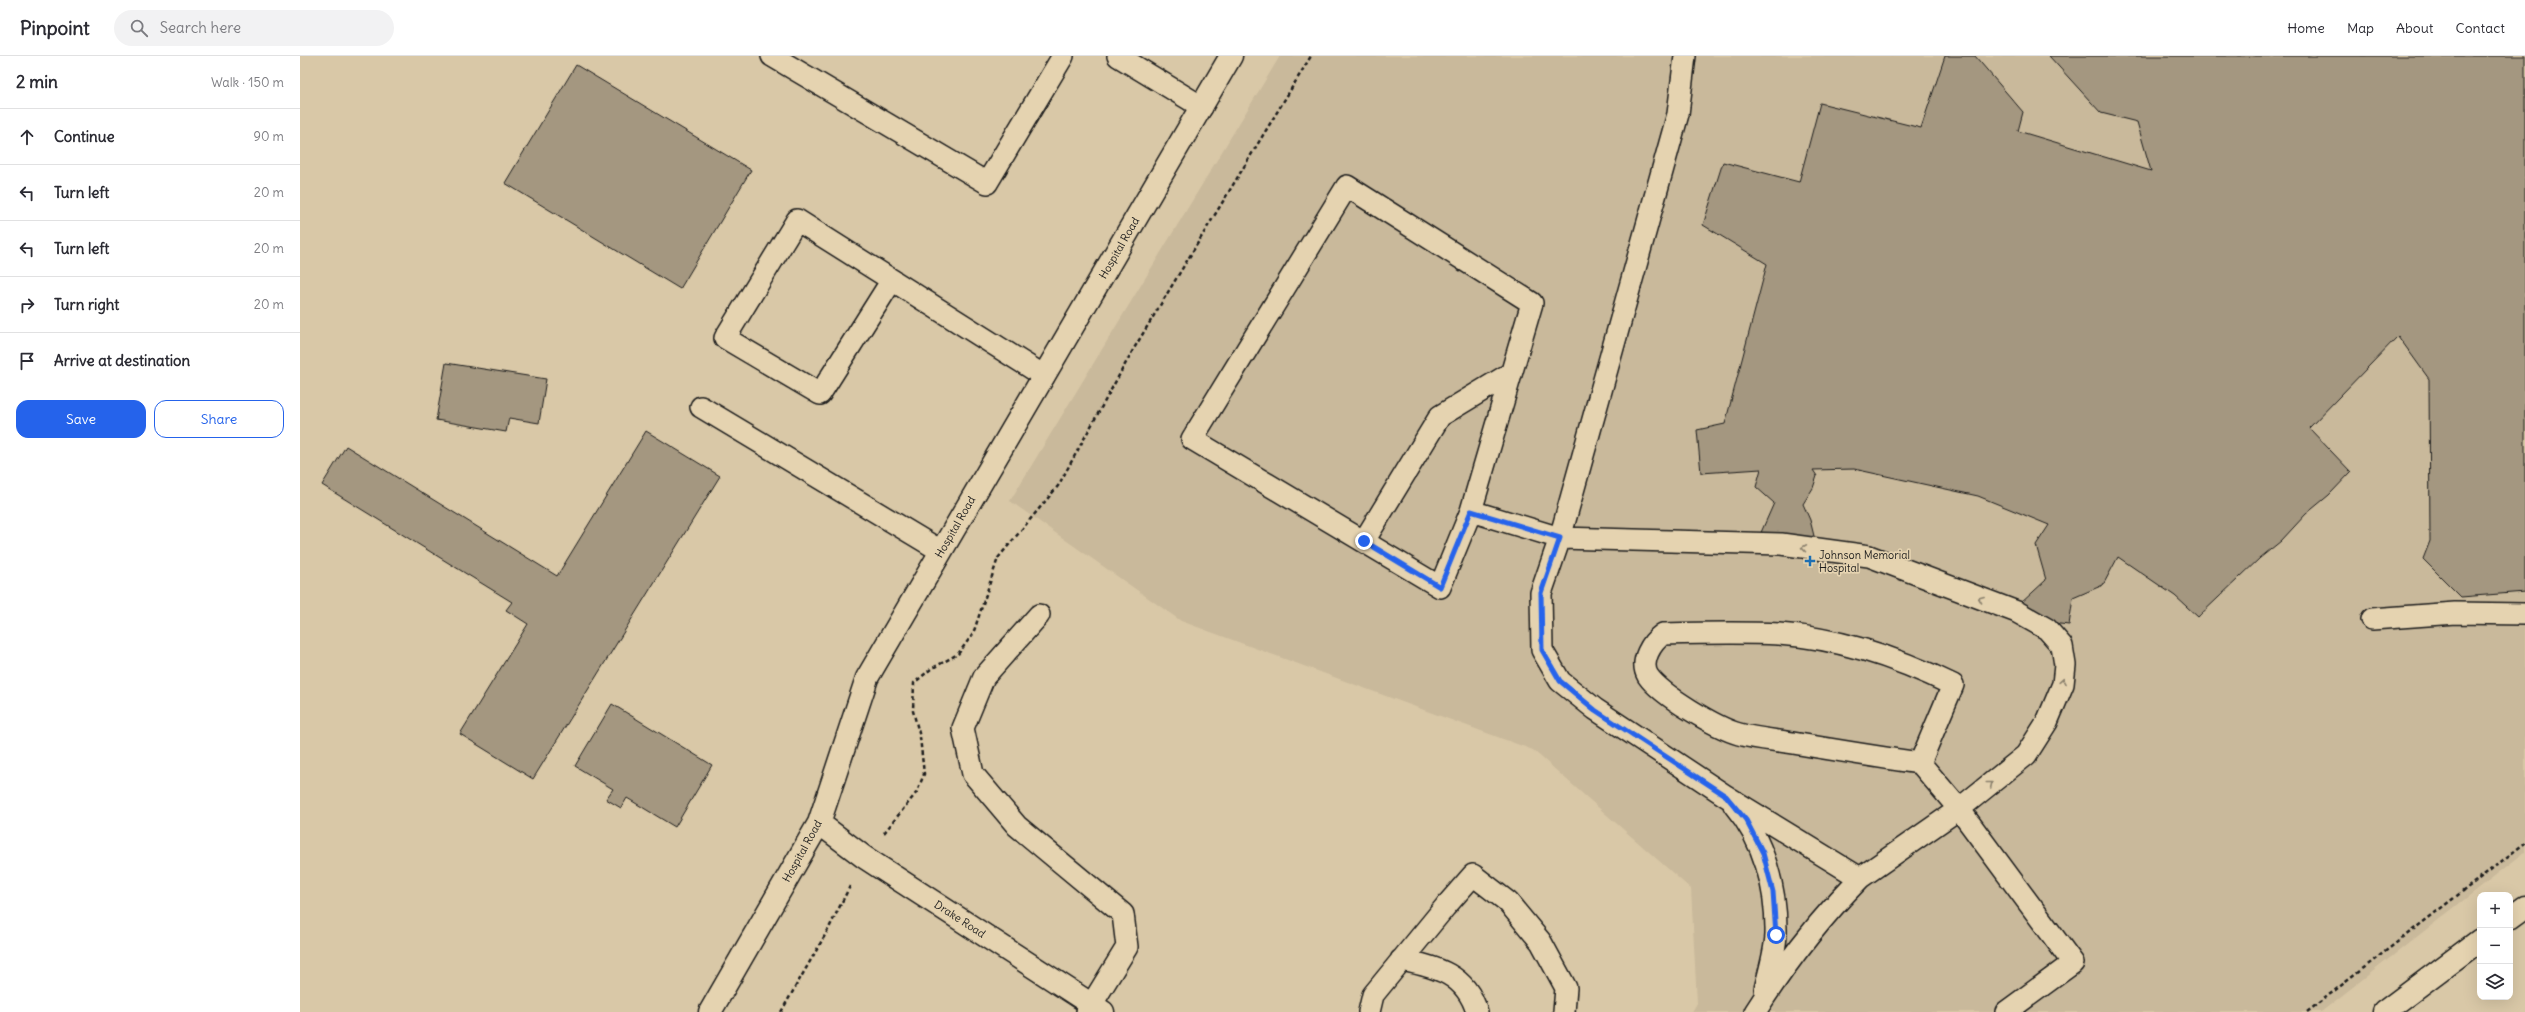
<!DOCTYPE html>
<html lang="en">
<head>
<meta charset="utf-8">
<style>
  :root { --surface:#fff; --page:#f2f2f3; --text:#2b2b33; --muted:#7c7c81; --line:#e1e1e2; --accent:#2563eb }
  body { margin:0; font-family:Delius,sans-serif; background:var(--page); color:var(--text) }
  .controls { position:absolute; right:12px; bottom:12px; display:grid; overflow:hidden; border-radius:8px; box-shadow:0 4px 16px #0002 }
  .controls button { width:36px; height:36px; display:grid; place-items:center; padding:0; border:0; border-bottom:1px solid var(--line); background:var(--surface); color:var(--text); font:20px sans-serif }
  .stop { position:absolute; width:12px; height:12px; margin:-9px; border:3px solid #2563eb; border-radius:50%; background:#fff }
  .stop.end { background:#2563eb; border-color:#fff; box-shadow:0 1px 4px #0008 }
  .list { margin:0; padding:0; list-style:none }
  h2 { display:flex; justify-content:space-between; align-items:center; height:52px; margin:0; padding:0 16px; font-size:17px }
  h2 small { font-size:13px; font-weight:400; color:var(--muted) }
  .list li { display:grid; grid-template-columns:26px 1fr auto; gap:12px; align-items:center; box-sizing:border-box; height:56px; padding:0 16px; border-top:1px solid var(--line) }
  .list b { display:block; font-size:15px; white-space:nowrap }
  .list em { font-size:13px; font-style:normal; color:var(--muted) }
  .actions { display:flex; gap:8px; padding:12px 16px }
  .actions a { flex:1; padding:9px 0; border:1px solid var(--accent); border-radius:12px; text-align:center; font-size:14px; color:var(--accent) }
  .actions .main { background:var(--accent); color:#fff }
  .icon { flex:none; width:22px; height:22px; fill:none; stroke:currentColor; stroke-width:2; stroke-linecap:round; stroke-linejoin:round }
  .map { position:relative; flex:none; width:2225px; height:956px; overflow:hidden }
  header { display:flex; align-items:center; gap:24px; box-sizing:border-box; height:56px; padding:0 20px; background:var(--surface); border-bottom:1px solid var(--line) }
  header strong { font-size:19px }
  nav { display:flex; gap:22px; margin-inline-start:auto; font-size:14px }
  .search { width:280px; height:36px; background:var(--page); display:flex; align-items:center; gap:10px; box-sizing:border-box; padding:0 14px; border-radius:22px; color:var(--muted); font-size:15px }
  main { display:flex }
  aside { flex:1; background:var(--surface) }
  .map>svg:first-child { display:block }
</style>
</head>
<body>
<header>
<strong>Pinpoint</strong>
<div class="search"><svg class="icon" aria-label="search" viewBox="0 0 24 24"><circle cx="10" cy="10" r="6"/><path d="M15 15l6 6"/></svg>Search here</div>
<nav><a>Home</a><a>Map</a><a>About</a><a>Contact</a></nav>
</header>
<main>
<aside>
<h2>2 min<small>Walk · 150 m</small></h2>
<ul class="list">
<li><svg class="icon" aria-label="ahead" viewBox="0 0 24 24"><path d="M12 20V5M6 11l6-6 6 6"/></svg><div><b>Continue</b></div><em>90 m</em></li>
<li><svg class="icon" aria-label="left" viewBox="0 0 24 24"><path d="M17 20v-9H6M10 6l-5 5 5 5"/></svg><div><b>Turn left</b></div><em>20 m</em></li>
<li><svg class="icon" aria-label="left" viewBox="0 0 24 24"><path d="M17 20v-9H6M10 6l-5 5 5 5"/></svg><div><b>Turn left</b></div><em>20 m</em></li>
<li><svg class="icon" aria-label="right" viewBox="0 0 24 24"><path d="M7 20v-9h11M14 6l5 5-5 5"/></svg><div><b>Turn right</b></div><em>20 m</em></li>
<li><svg class="icon" aria-label="arrive" viewBox="0 0 24 24"><path d="M6 21V4h12l-3 4 3 4H6"/></svg><div><b>Arrive at destination</b></div></li>
</ul>
<div class="actions"><a class="main">Save</a><a>Share</a></div>
</aside>
<div class="map">
<svg width="2225" height="956" viewBox="0 0 2225 956">
  <rect width="100%" height="100%" fill="#d9c8a7"/>
  <filter id="ink" filterUnits="userSpaceOnUse"><feTurbulence type="fractalNoise" baseFrequency=".025" numOctaves="2"/><feDisplacementMap in="SourceGraphic" scale="8" xChannelSelector="R" yChannelSelector="G"/><feConvolveMatrix kernelMatrix="1 2 1 2 8 2 1 2 1" color-interpolation-filters="sRGB"/></filter>
  <g filter="url(#ink)">
    <path fill="#c9b99b" d="M980,0H2225V796L2021,956H1392L1397,947L1391,833L1233,694L881,565L710,445Z"/>
    <path fill="#a49780" stroke="#1c1c1c" d="M1645,0H1675L1723,56L1718,75L1851,115L1837,66L1801,57L1749,0H2225V536L2161,541L2123,503L2130,485L2129,323L2098,280L2009,372L2051,416L2029,439L2006,458L1981,485L1960,502L1898,561L1875,540L1818,501L1803,529L1773,542L1769,569L1742,566L1720,548L1746,524L1736,489L1749,469L1678,440L1554,413L1513,414L1517,420L1513,432L1503,448L1510,464L1514,480L1490,484L1459,481L1474,447L1456,431L1461,413L1401,417L1397,374L1425,368L1467,208L1403,169L1423,106L1499,126L1520,47L1621,72Z
      M276,9L451,114L380,233L205,127Z
      M146,307L246,323L239,367L209,362L206,376L136,364Z
      M346,375L420,420L233,723L160,678L228,568L206,554L212,546L22,429L46,390L257,520Z
      M312,648L412,709L375,771L327,742L321,752L306,743L313,733L275,710Z"/>
    <g fill="none" stroke-linecap="round" stroke-linejoin="round">
      <g stroke="#1c1c1c" stroke-width="24">
        <path id="lane" d="M472,0L687,127L763,0
          M818,0L902,51
          M1385,0L1378,58L1260,482L1241,537L1242,594L1260,625L1295,653L1426,740L1560,822C1520,863 1485,908 1455,956
          M592,224L520,338L425,282L497,164L744,320
          M401,351L641,495
          M1171,455L1232,247L1047,130L892,383L1140,531L1171,455L1260,482L1481,488L1569,500L1717,556L1747,573L1762,590L1765,609L1763,628L1747,666L1726,699L1659,753L1620,707L1653,629C1600,603 1539,582 1479,578C1440,576 1402,577 1363,578C1352,586 1339,605 1348,620C1361,639 1417,672 1439,678C1457,683 1476,684 1493,687C1535,694 1577,701 1620,707
          M1064,485L1140,360L1211,317
          M739,559L684,621L663,672L673,718L717,770L823,858L827,891L787,956
          M2072,563L2155,557L2225,558
          M1434,749C1464,784 1477,833 1476,879C1475,897 1469,916 1465,933
          M1560,822L1659,753L1773,907L1706,956
          M1101,904C1137,911 1166,918 1177,956
          M1069,956L1073,939L1145,851L1173,819L1208,846L1241,886L1266,932L1264,956"/>
      </g>
      <g stroke="#1c1c1c" stroke-width="25">
        <path id="street" d="M519,767L564,801L803,956
          M410,956L519,767L567,622L931,0"/>
      </g>
      <g stroke="#1c1c1c" stroke-width="25">
        <path id="primary" d="M2210,862L2225,851
          M2084,956L2180,884"/>
      </g>
      <path stroke="#1c1c1c" stroke-width="2.5" stroke-dasharray="4 3" stroke-linecap="butt" d="M584,777L617,736L624,718L620,681L613,655L614,627L631,613L658,598L673,578L698,502L758,430L833,294L1011,0
        M481,956L528,874L551,828
        M2007,956L2225,787"/>
      <use href="#lane" stroke="#e5d3b0" stroke-width="21"/>
      <use href="#street" stroke="#e5d3b0" stroke-width="22"/>
      <use href="#primary" stroke="#e5d3b0" stroke-width="22"/>
    </g>
    <defs><path id="oneway-chevron" d="M-2-3.5L2.5 0L-2 3.5" fill="none" stroke-width="1.6" stroke-linecap="round" stroke-linejoin="round"/></defs>
    <g stroke="#8b816d">
      <use href="#oneway-chevron" transform="translate(1504 492) rotate(-172)"/>
      <use href="#oneway-chevron" transform="translate(1681 543) rotate(-159)"/>
      <use href="#oneway-chevron" transform="translate(1763 625) rotate(-80)"/>
      <use href="#oneway-chevron" transform="translate(1690 728) rotate(-39)"/>
    </g>
  </g>
  <g fill="none" stroke-linecap="round" stroke-linejoin="round" filter="url(#ink)">
    <path stroke="#2563eb" stroke-width="5" d="M1064,485L1140,531L1171,455L1260,482L1241,537L1242,594L1260,625L1295,654L1426,740L1446,764L1463,797L1473,836L1476,879"/>
  </g>
  <path fill="#1f6fb2" stroke="#e5d3b0" stroke-width="1.5" d="M1508 499h4v4h4v4h-4v4h-4v-4h-4v-4h4z"/>
  <g text-anchor="middle" stroke-width="3.5" stroke-linejoin="round" paint-order="stroke">
    <g font-size="11" fill="#1c1c1c" stroke="#e5d3b0">
      <text transform="translate(819 192) rotate(-60)" y="4">Hospital Road</text>
      <text transform="translate(655 471) rotate(-60)" y="4">Hospital Road</text>
      <text transform="translate(502 795) rotate(-61)" y="4">Hospital Road</text>
      <text transform="translate(660 863) rotate(33)" y="4">Drake Road</text>
    </g>
    <g font-size="11" fill="#1c1c1c" stroke="#e5d3b0" text-anchor="start">
      <text x="1519" y="503">Johnson Memorial<tspan x="1519" dy="13">Hospital</tspan></text>
    </g>
  </g>
</svg>
<div class="controls">
<button>+</button>
<button>−</button>
<button><svg class="icon" aria-label="layers" viewBox="0 0 24 24"><path d="M12 4l9 5-9 5-9-5zM3 14l9 5 9-5"/></svg></button>
</div>
<div class="stop" style="left:1476px;top:879px"></div>
<div class="stop end" style="left:1064px;top:485px"></div>
</div>
</main>
</body>
</html>
